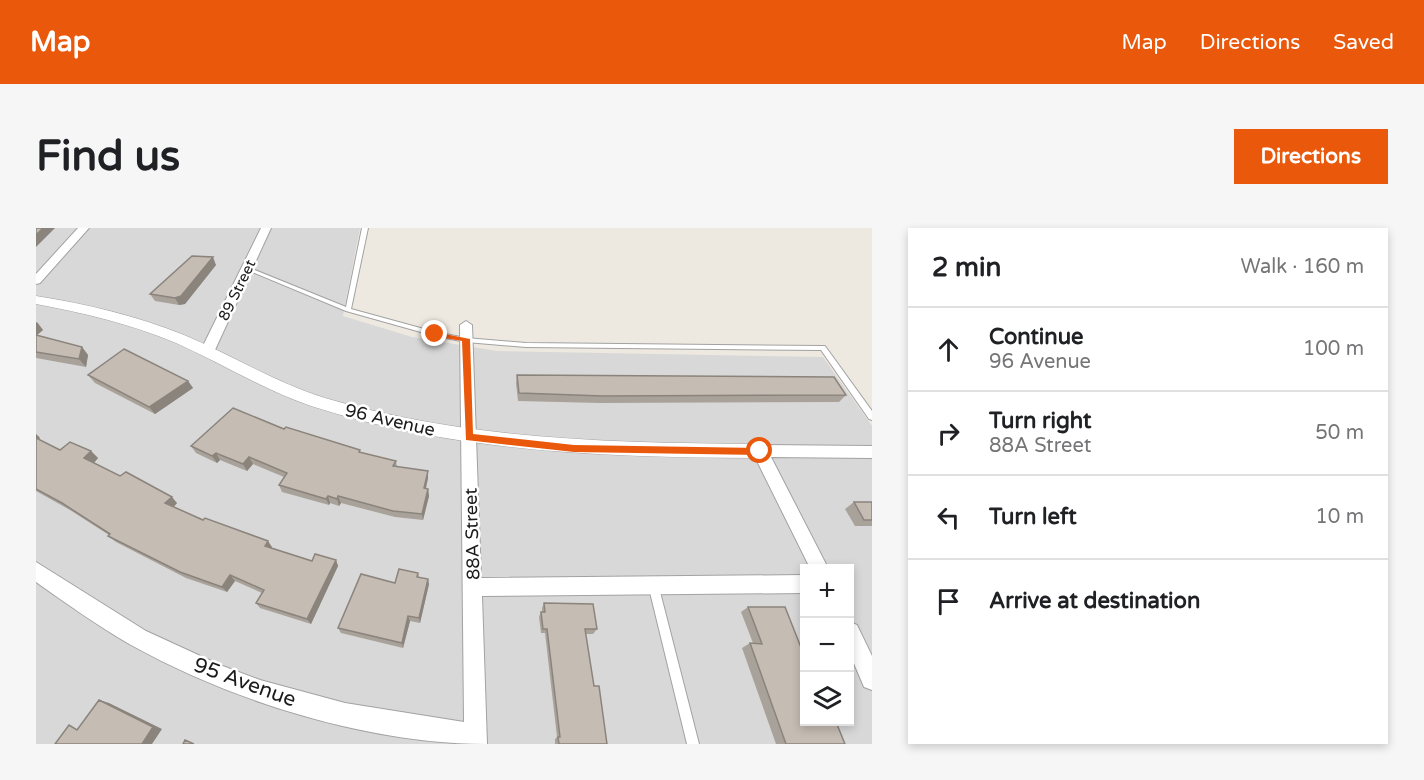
<!DOCTYPE html>
<html lang="en">
<head>
<meta charset="utf-8">
<style>
  :root { --surface:#fff; --page:#f6f6f6; --text:#202124; --muted:#757577; --line:#e0e0e0; --accent:#ea580c }
  body { margin:0; font-family:"Varela Round",sans-serif; background:var(--page); color:var(--text) }
  .controls { position:absolute; right:18px; bottom:18px; display:grid; overflow:hidden; border-radius:0px; box-shadow:0 3px 9px #0003 }
  .controls button { width:54px; height:54px; display:grid; place-items:center; padding:0; border:0; border-bottom:2px solid var(--line); background:var(--surface); color:var(--text); font:30px sans-serif }
  .stop { position:absolute; width:18px; height:18px; margin:-14px; border:4px solid #ea580c; border-radius:50%; background:#fff }
  .stop.end { background:#ea580c; border-color:#fff; box-shadow:0 2px 6px #0008 }
  .list { margin:0; padding:0; list-style:none }
  h2 { display:flex; justify-content:space-between; align-items:center; height:78px; margin:0; padding:0 24px; font-size:26px }
  h2 small { font-size:20px; font-weight:400; color:var(--muted) }
  .list li { display:grid; grid-template-columns:39px 1fr auto; gap:18px; align-items:center; box-sizing:border-box; height:84px; padding:0 24px; border-top:2px solid var(--line) }
  .list b { display:block; font-size:22px; white-space:nowrap }
  .list p { margin:0; font-size:20px; white-space:nowrap; color:var(--muted) }
  .list em { font-size:20px; font-style:normal; color:var(--muted) }
  .icon { flex:none; width:33px; height:33px; fill:none; stroke:currentColor; stroke-width:2; stroke-linecap:round; stroke-linejoin:round }
  .map { position:relative; flex:none; width:836px; height:516px; overflow:hidden; border-radius:0px }
  header { display:flex; align-items:center; gap:36px; box-sizing:border-box; height:84px; padding:0 30px; background:var(--accent); color:#fff }
  header strong { font-size:28px }
  nav { display:flex; gap:33px; margin-inline-start:auto; font-size:21px }
  .intro { display:flex; align-items:center; justify-content:space-between; box-sizing:border-box; height:144px; padding:0 36px }
  h1 { margin:0; font-size:42px }
  .button { padding:15px 27px; border-radius:0px; background:var(--accent); color:#fff; font-size:21px; font-weight:700 }
  main { display:flex; gap:36px; padding:0 36px }
  aside { flex:1; background:var(--surface); border-radius:0px; box-shadow:0 3px 9px #0003 }
  .map>svg:first-child { display:block }
</style>
</head>
<body>
<header>
<strong>Map</strong>
<nav><a>Map</a><a>Directions</a><a>Saved</a></nav>
</header>
<div class="intro"><h1>Find us</h1><a class="button">Directions</a></div>
<main>
<div class="map">
<svg width="836" height="516" viewBox="0 0 836 516">
  <rect width="100%" height="100%" fill="#eee9e0"/>
  <path fill="#d9d8d8" fill-rule="evenodd" d="M0,0H324L307,88L376,109L461,123L787,129L836,198V516H0ZM768,340H814V494H768Z"/>
  <g fill="none" stroke-linecap="round" stroke-linejoin="round">
    <g stroke="#a2a2a2" stroke-width="2">
      <path id="service" d="M326,0H332L315,81L399,104L430,110L490,115L787,118H789L836,183V192L833,191L785,122L490,119L430,114L399,108L310,83L209,41L214,40L310,79Z
        M617,352L620,353L622,356L663,516H651L612,356L614,353Z"/>
    </g>
    <g stroke="#a2a2a2" stroke-width="2">
      <path id="minor" d="M42,0H53L4,55L0,56V46Z
        M225,0H235L178,124L176,127H166L164,124Z
        M430,93L436,97L445,350L768,347V365L446,368L451,516C333,516 198,474 95,417C62,398 31,376 0,354V334L110,403L184,437L224,452L309,475L428,494L424,97Z
        M724,217L836,218V230L735,229L792,340H774L716,223Z
        M814,394L821,397L836,428V462L828,459L814,426Z"/>
    </g>
    <g stroke="#a2a2a2" stroke-width="1">
      <path id="tertiary" d="M0,68C51,76 101,88 148,107C196,127 240,155 289,170C431,212 577,215 724,216L731,218L733,223L731,228L724,230C572,229 421,225 275,178C228,162 185,135 140,115C95,96 48,85 0,76Z"/>
    </g>
    <use href="#service" fill="#fff" fill-rule="evenodd"/>
    <use href="#minor" fill="#fff" fill-rule="evenodd"/>
    <use href="#tertiary" fill="#fff" fill-rule="evenodd"/>
  </g>
  <path fill="#a9a29a" d="M180,37L149,76L143,77L119,73L114,66Z
    M0,94L7,102L1,107L46,119L52,127L50,139L0,130Z
    M52,147L152,153L157,160L119,186L59,155Z
    M481,147L810,167L803,174L564,175L482,173L480,155Z
    M248,201L324,222V225L360,233L361,239L392,243V250L390,261H392L393,268L387,292L359,289L305,275L303,278L294,275L293,277L246,264L243,257L248,249L217,236L211,243L184,232L181,235L160,225L155,218Z
    M0,206L4,210L2,212L24,222L55,223L62,230L58,235L84,248L141,275L137,279L167,292L236,319V320L276,333L300,332L302,338L275,396L224,380L220,375L226,365L199,353L191,364L150,350L80,314L72,308L73,307L34,282L0,263Z
    M818,274H836V298H819L809,281Z
    M382,345L383,349L393,356L384,395L374,393L367,420L305,405L302,400Z
    M508,375L561,401L557,406H549L558,458L571,516H519V511L521,509L509,405H505L503,389L505,384H506V380Z
    M712,379L768,494L809,516H740L706,420L714,415H717L705,384Z"/>
  <path fill="#8a847d" d="M7,0H19L0,19V7Z
    M177,29L180,37L149,76L143,77L139,70Z
    M1,94L7,102L0,108V95Z
    M46,119L52,127L50,139L43,131Z
    M152,153L157,160L119,186L113,179Z
    M0,206L4,210L0,213Z
    M55,223L62,230L56,237L48,230Z
    M180,225L184,232L181,235L176,228Z
    M213,229L217,236L211,243L207,236Z
    M392,243V250L388,267V260Z
    M392,261L393,268L387,292L386,286Z
    M292,268L294,275L293,277L290,271Z
    M302,268L305,275L303,278L301,271Z
    M136,269L141,275L135,282L129,275Z
    M232,313L236,319L233,324L229,318Z
    M300,332L302,338L275,396L271,391Z
    M194,347L199,353L191,364L186,359Z
    M392,351L393,356L384,395L383,390Z
    M372,388L374,393L367,420L366,415Z
    M63,472L73,475L126,501L116,516H106Z"/>
  <path fill="#c5bcb3" stroke="#8a847d" stroke-width="1.5" d="M0,0H7L0,7Z
    M156,28L177,29L145,68L139,70L114,66Z
    M0,107L46,119L43,131L0,124Z
    M88,121L152,153L113,179L52,147Z
    M481,147L798,149L810,167L567,168L483,165Z
    M197,180L248,201L250,199L324,222L323,224L360,233L357,238L392,243L388,260L392,261L386,286L357,283L302,268L301,271L292,268L290,271L243,257L251,245L213,229L207,236L180,225L176,228L155,218Z
    M0,210L24,222L34,214L55,223L48,230L84,248L90,244L136,269L129,275L167,292L169,290L232,313L229,318L276,333L279,326L300,332L271,391L220,375L228,362L194,347L186,359L144,344L72,308L74,306L26,275L0,261Z
    M818,274H836V292H828Z
    M363,341L382,345L381,349L392,351L383,390L372,388L366,415L302,400L325,346L359,355Z
    M508,375L557,376L561,401H549L558,458H563L571,516H523L522,509H524L511,401H507L505,384H509Z
    M712,379H749L768,427V494H800L809,516H750L714,415L726,416Z
    M63,472L117,499L106,516H19L33,497L41,502Z
    M149,512L158,516H147Z"/>
  <path fill="#ea580c" d="M399,104L434,111L437,206L538,217L724,220L729,223L724,227L538,224L430,212L426,113L396,108Z"/>
  <g text-anchor="middle" stroke-width="5" stroke-linejoin="round" paint-order="stroke">
    <g font-size="15" fill="#1b1b1b" stroke="#fff">
      <text transform="translate(201 62) rotate(-64)" y="5">89 Street</text>
    </g>
    <g font-size="18" fill="#1b1b1b" stroke="#fff">
      <text transform="translate(354 192) rotate(13)" y="6">96 Avenue</text>
      <text transform="translate(436 306) rotate(-92)" y="6">88A Street</text>
    </g>
    <g font-size="21" fill="#1b1b1b" stroke="#fff">
      <text transform="translate(209 454) rotate(20)" y="7">95 Avenue</text>
    </g>
  </g>
</svg>
<div class="controls">
<button>+</button>
<button>−</button>
<button><svg class="icon" aria-label="layers" viewBox="0 0 24 24"><path d="M12 4l9 5-9 5-9-5zM3 14l9 5 9-5"/></svg></button>
</div>
<div class="stop" style="left:724px;top:223px"></div>
<div class="stop end" style="left:399px;top:106px"></div>
</div>
<aside>
<h2>2 min<small>Walk · 160 m</small></h2>
<ul class="list">
<li><svg class="icon" aria-label="ahead" viewBox="0 0 24 24"><path d="M12 20V5M6 11l6-6 6 6"/></svg><div><b>Continue</b><p>96 Avenue</p></div><em>100 m</em></li>
<li><svg class="icon" aria-label="right" viewBox="0 0 24 24"><path d="M7 20v-9h11M14 6l5 5-5 5"/></svg><div><b>Turn right</b><p>88A Street</p></div><em>50 m</em></li>
<li><svg class="icon" aria-label="left" viewBox="0 0 24 24"><path d="M17 20v-9H6M10 6l-5 5 5 5"/></svg><div><b>Turn left</b></div><em>10 m</em></li>
<li><svg class="icon" aria-label="arrive" viewBox="0 0 24 24"><path d="M6 21V4h12l-3 4 3 4H6"/></svg><div><b>Arrive at destination</b></div></li>
</ul>
</aside>
</main>
</body>
</html>
